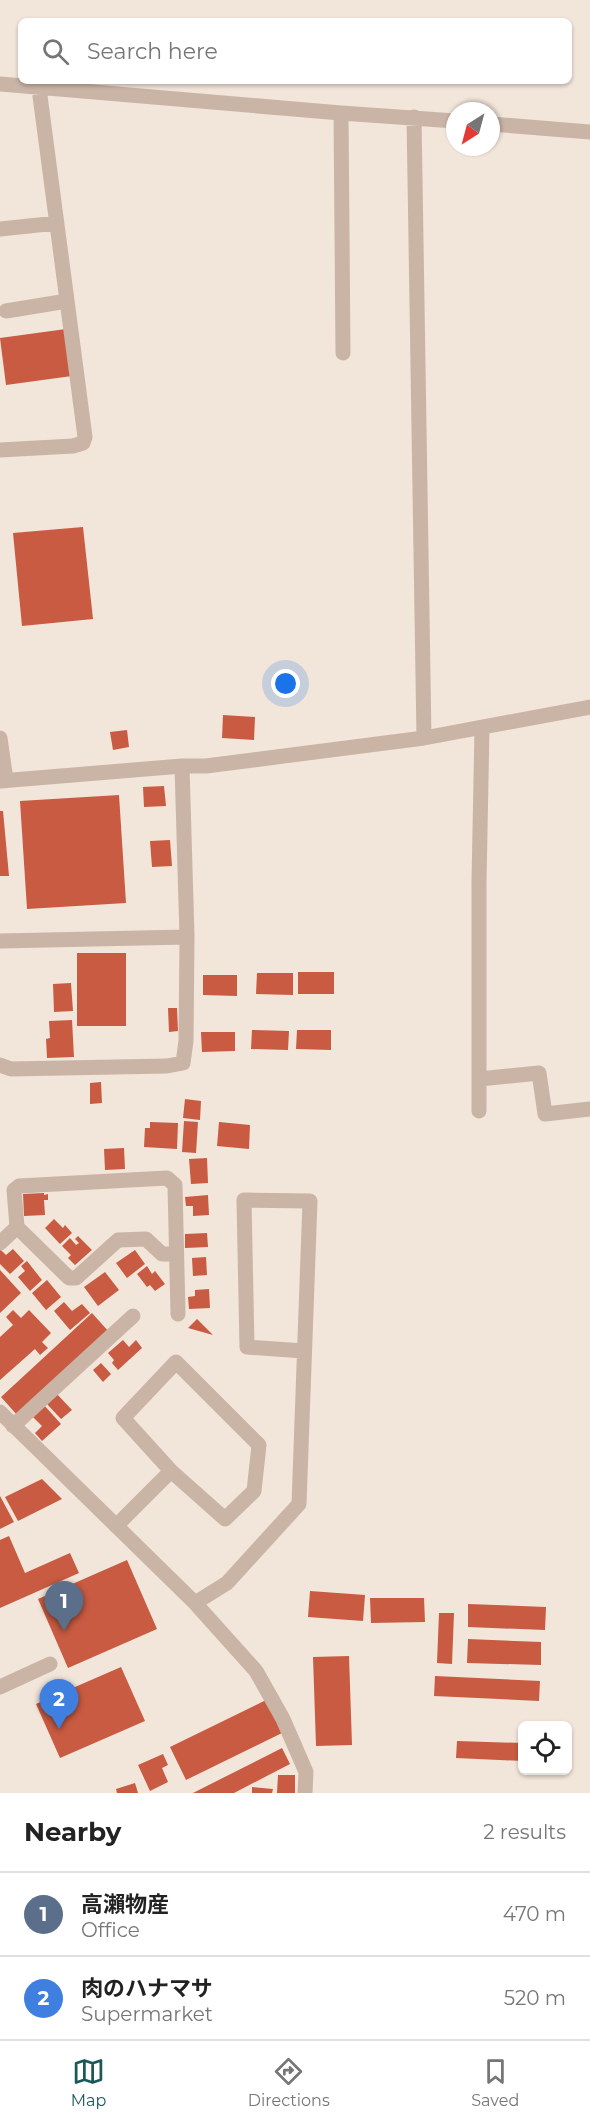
<!DOCTYPE html>
<html lang="en">
<head>
<meta charset="utf-8">
<style>
  :root { --surface:#fff; --page:#f2f2f2; --text:#222; --muted:#767676; --line:#e0e0e0; --accent:#1c5858 }
  body { margin:0; font-family:Montserrat,"Noto Sans JP",sans-serif; background:var(--page); color:var(--text) }
  .controls { position:absolute; right:18px; bottom:18px; display:grid; overflow:hidden; border-radius:9px; box-shadow:0 2px 4px #0004 }
  .controls button { width:54px; height:54px; display:grid; place-items:center; padding:0; border:0; border-bottom:2px solid var(--line); background:var(--surface); color:var(--text); font:30px sans-serif }
  .compass { position:absolute; left:446px; top:102px; width:54px; height:54px; border-radius:50%; background:var(--surface); box-shadow:0 2px 4px #0004; rotate:216deg }
  .you { position:absolute; left:286px; top:684px; width:21px; height:21px; margin:-15px; border:4px solid #fff; border-radius:50%; background:#1a73e8; box-shadow:0 0 0 9px #1a73e833 }
  .badge { display:grid; place-items:center; width:39px; height:39px; border-radius:50%; background:var(--accent); color:#fff; font-size:20px; font-weight:700 }
  .pin { position:absolute; translate:-50% -50px; filter:drop-shadow(0 2px 3px #0008) }
  .pin::after { content:''; position:absolute; top:32px; width:21px; height:18px; background:inherit; clip-path:polygon(0 0,100% 0,50% 100%) }
  .list { margin:0; padding:0; list-style:none }
  h2 { display:flex; justify-content:space-between; align-items:center; height:78px; margin:0; padding:0 24px; font-size:26px }
  h2 small { font-size:20px; font-weight:400; color:var(--muted) }
  .list li { display:grid; grid-template-columns:39px 1fr auto; gap:18px; align-items:center; box-sizing:border-box; height:84px; padding:0 24px; border-top:2px solid var(--line) }
  .list b { display:block; font-size:22px; white-space:nowrap }
  .list p { margin:0; font-size:20px; white-space:nowrap; color:var(--muted) }
  .list em { font-size:20px; font-style:normal; color:var(--muted) }
  .icon { flex:none; width:33px; height:33px; fill:none; stroke:currentColor; stroke-width:2; stroke-linecap:round; stroke-linejoin:round }
  .map { position:relative; flex:none; width:590px; height:1793px; overflow:hidden }
  .search { position:absolute; background:var(--surface); box-shadow:0 2px 4px #0004; left:18px; right:18px; top:18px; height:66px; display:flex; align-items:center; gap:15px; box-sizing:border-box; padding:0 21px; border-radius:9px; color:var(--muted); font-size:22px }
  .sheet { height:246px; background:var(--surface) }
  nav { display:flex; justify-content:space-around; align-items:center; box-sizing:border-box; height:84px; border-top:2px solid var(--line); background:var(--surface); font-size:16px; color:var(--muted) }
  nav a { display:grid; justify-items:center; gap:3px }
  nav .on { color:var(--accent) }
  .map>svg:first-child { display:block }
</style>
</head>
<body>
<div class="map">
<svg width="590" height="1793" viewBox="0 0 590 1793">
  <rect width="100%" height="100%" fill="#f2e5da"/>
  <path fill="#c85b42" d="M66,329L72,376L6,385L0,338Z
    M83,527L93,619L22,626L13,533Z
    M223,715L255,717L254,740L222,738Z
    M127,730L129,747L113,750L110,732Z
    M164,786L166,806L144,807L143,787Z
    M119,795L126,903L27,909L20,801Z
    M0,811H3L9,876H0Z
    M170,840L172,866L152,867L150,841Z
    M77,953H126V1026H77Z
    M298,972H334V994H298Z
    M257,973H293V995L256,994Z
    M203,975H237V996L203,995Z
    M71,983L73,1011L54,1012L53,984Z
    M168,1008H177L178,1031L169,1032Z
    M72,1020L74,1057L47,1058L46,1039L50,1038L49,1021Z
    M252,1030L289,1031L288,1050L251,1049Z
    M297,1030H331V1050L296,1049Z
    M201,1032H235V1051L202,1052Z
    M101,1082L102,1103L90,1104V1083Z
    M185,1099L201,1101L200,1120L183,1118Z
    M184,1121L198,1122L196,1153L182,1152Z
    M150,1122L178,1123L177,1149L144,1147L145,1128H150Z
    M219,1122L250,1125L249,1149L217,1146Z
    M124,1148L125,1169L105,1170L104,1149Z
    M207,1158L208,1183L191,1184L189,1159Z
    M44,1193V1195L48,1194V1200H44L45,1215L24,1216L23,1194Z
    M208,1195L209,1215L193,1216V1206H186L185,1197Z
    M54,1219L63,1228L65,1225L72,1233L60,1244L45,1228Z
    M207,1233L208,1247L185,1248V1234Z
    M78,1236L92,1250L75,1265L68,1258L71,1255L62,1246L70,1238L76,1245L79,1243L75,1239Z
    M0,1249L6,1255L13,1249L24,1261L10,1274L0,1264Z
    M135,1250L145,1264L127,1278L116,1263Z
    M206,1257L207,1275L193,1276L192,1258Z
    M27,1261L42,1280L30,1291L18,1277L25,1271L21,1266Z
    M147,1266L152,1274L155,1271L165,1284L155,1291L150,1285L147,1287L137,1274Z
    M0,1270L21,1293L0,1313Z
    M105,1272L119,1290L98,1306L84,1287Z
    M47,1280L61,1297L46,1310L32,1293Z
    M209,1289L210,1308L189,1309L188,1297L195,1296V1290Z
    M64,1302L72,1311L82,1304L90,1313L70,1330L54,1311Z
    M13,1310L21,1318L29,1310L51,1333L42,1342L48,1348L40,1355L35,1349L0,1380V1337L13,1325L6,1317Z
    M92,1313L109,1332L18,1416L1,1397Z
    M197,1319L213,1335L188,1328Z
    M123,1340L129,1347L136,1340L142,1348L118,1370L112,1363L114,1360L108,1353Z
    M101,1363L111,1374L103,1382L93,1370Z
    M56,1393L72,1410L61,1419L46,1403Z
    M43,1404L61,1424L42,1441L35,1433L42,1426L31,1415Z
    M42,1479L62,1499L18,1521L5,1497Z
    M0,1496L14,1522L0,1529Z
    M9,1536L25,1573L70,1553L79,1573L0,1608V1540Z
    M127,1560L157,1629L68,1668L38,1599Z
    M310,1591L365,1595L363,1621L308,1617Z
    M370,1598H424L425,1622L371,1623Z
    M468,1604L546,1607L545,1630L468,1627Z
    M439,1613H454L452,1664L437,1663Z
    M468,1639L541,1642V1665L467,1663Z
    M349,1656L352,1745L316,1746L313,1657Z
    M121,1667L145,1721L60,1758L36,1704Z
    M435,1676L540,1681L539,1701L434,1696Z
    M266,1700L282,1733L186,1780L170,1747Z
    M457,1741L522,1743V1761L456,1758Z
    M282,1748L290,1764L234,1793H193Z
    M163,1754L168,1765L162,1768L168,1782L150,1791L138,1765Z
    M278,1775H295V1793H277Z
    M135,1783L138,1793H117L116,1789Z
    M252,1787L273,1789L272,1793H252Z"/>
  <g fill="none" stroke-linecap="round" stroke-linejoin="round">
    <path stroke="#cab4a6" stroke-width="15" d="M0,84L341,113L455,121
      M341,113L343,353
      M414,117L424,738
      M491,124L590,132
      M0,229L57,223
      M6,311L67,301
      M0,450L73,446L83,443L85,437L40,96L41,87
      M0,738L6,780
      M0,781L182,766H206L424,738L590,707
      M0,941L187,937
      M0,1065L11,1069L167,1066L183,1063L186,1041L187,937L182,766
      M479,1079L539,1073L545,1114L590,1109
      M479,1111V882L482,728
      M0,1243L17,1227
      M176,1254H162L146,1239L118,1240L76,1278H69L17,1227L14,1190L19,1186L167,1178L175,1185L178,1314
      M0,1412L195,1603L256,1671L283,1719L306,1772L305,1793
      M13,1426L133,1316
      M116,1526L171,1471L225,1519L254,1491L259,1445L176,1362L123,1418L171,1471
      M195,1603L227,1583L299,1504L310,1201L244,1200L247,1347L304,1351
      M0,1687L50,1664"/>
  </g>
</svg>
<div class="controls">
<button><svg class="icon" aria-label="locate" viewBox="0 0 24 24"><circle cx="12" cy="12" r="6"/><path d="M12 2v4M12 18v4M2 12h4M18 12h4"/></svg></button>
</div>
<svg class="compass" viewBox="-18 -18 36 36"><path d="M0-13l5 13h-10z" fill="#e53935"/><path d="M0 13l5-13h-10z" fill="#767676"/></svg>
<div class="you"></div>
<div class="pin badge" style="left:64px;top:1631px;background:#5c6f8a">1</div>
<div class="pin badge" style="left:59px;top:1729px;background:#3f7fe0">2</div>
<div class="search"><svg class="icon" aria-label="search" viewBox="0 0 24 24"><circle cx="10" cy="10" r="6"/><path d="M15 15l6 6"/></svg>Search here</div>
</div>
<section class="sheet">
<h2>Nearby<small>2 results</small></h2>
<ul class="list">
<li><span class="badge" style="background:#5c6f8a">1</span><div><b>高瀨物産</b><p>Office</p></div><em>470 m</em></li>
<li><span class="badge" style="background:#3f7fe0">2</span><div><b>肉のハナマサ</b><p>Supermarket</p></div><em>520 m</em></li>
</ul>
</section>
<nav>
<a class="on"><svg class="icon" aria-label="map" viewBox="0 0 24 24"><path d="M3 6l6-2 6 2 6-2v14l-6 2-6-2-6 2zM9 4v14M15 6v14"/></svg>Map</a>
<a><svg class="icon" aria-label="directions" viewBox="0 0 24 24"><path d="M12 3l9 9-9 9-9-9zM9 14v-3h6M13 9l2 2-2 2"/></svg>Directions</a>
<a><svg class="icon" aria-label="saved" viewBox="0 0 24 24"><path d="M7 4h10v16l-5-4-5 4z"/></svg>Saved</a>
</nav>
</body>
</html>
